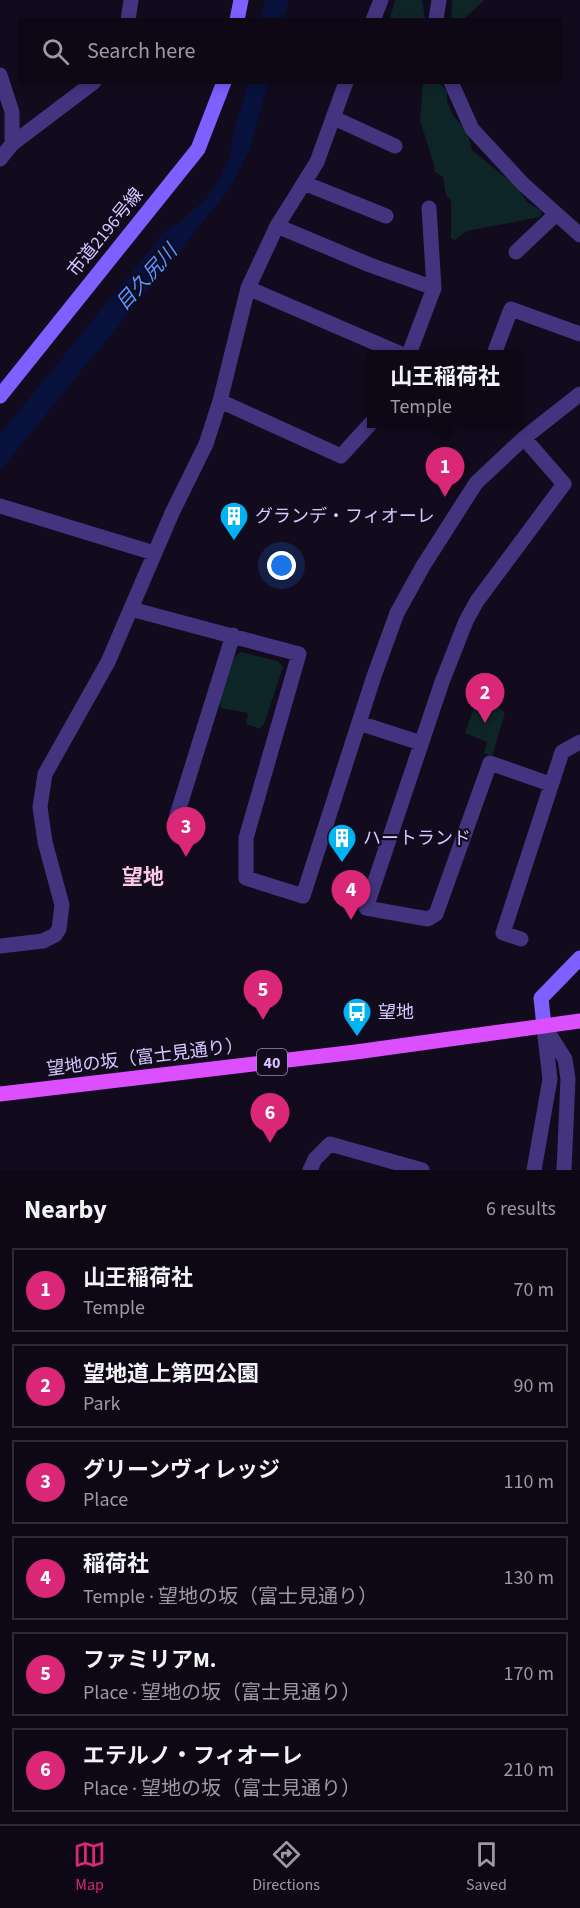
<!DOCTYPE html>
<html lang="en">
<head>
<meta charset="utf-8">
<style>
  :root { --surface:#0e0816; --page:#17111f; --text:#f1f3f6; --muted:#9b9aa1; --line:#2e2935; --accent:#db2777 }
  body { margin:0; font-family:"Source Sans 3","Noto Sans JP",sans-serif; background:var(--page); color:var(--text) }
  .you { position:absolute; left:282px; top:566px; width:21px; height:21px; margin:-15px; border:4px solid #fff; border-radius:50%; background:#1a73e8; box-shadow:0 0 0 9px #1a73e833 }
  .badge { display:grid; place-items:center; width:39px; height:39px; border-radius:50%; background:var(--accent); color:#fff; font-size:20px; font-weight:700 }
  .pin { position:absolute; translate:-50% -50px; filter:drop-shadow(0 2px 3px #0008) }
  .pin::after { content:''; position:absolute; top:32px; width:21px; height:18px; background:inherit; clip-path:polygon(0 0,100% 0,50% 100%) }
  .popup { position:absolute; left:367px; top:350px; width:156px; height:78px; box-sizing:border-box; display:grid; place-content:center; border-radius:0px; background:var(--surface); filter:drop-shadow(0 2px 4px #0005); font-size:20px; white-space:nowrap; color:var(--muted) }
  .popup b { font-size:22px; color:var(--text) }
  .popup::after { content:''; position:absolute; left:50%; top:100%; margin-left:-12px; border:12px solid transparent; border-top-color:var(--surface) }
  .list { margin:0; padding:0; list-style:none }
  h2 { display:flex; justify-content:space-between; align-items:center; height:78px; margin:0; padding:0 24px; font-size:26px }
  h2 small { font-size:20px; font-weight:400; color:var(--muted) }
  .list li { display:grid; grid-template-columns:39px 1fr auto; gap:18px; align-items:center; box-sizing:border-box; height:84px; margin:0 12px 12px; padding:0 12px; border:2px solid var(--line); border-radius:0px }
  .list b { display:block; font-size:22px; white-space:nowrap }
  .list p { margin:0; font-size:20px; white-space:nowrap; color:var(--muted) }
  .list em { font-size:20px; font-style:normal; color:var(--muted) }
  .icon { flex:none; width:33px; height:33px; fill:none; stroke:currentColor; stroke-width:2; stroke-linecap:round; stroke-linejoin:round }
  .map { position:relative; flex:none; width:580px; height:1170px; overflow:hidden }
  .search { position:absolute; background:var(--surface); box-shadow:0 3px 9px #0003; left:18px; right:18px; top:18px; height:66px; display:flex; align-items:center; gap:15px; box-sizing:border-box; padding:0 21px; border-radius:0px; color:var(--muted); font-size:22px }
  .sheet { height:654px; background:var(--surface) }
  nav { display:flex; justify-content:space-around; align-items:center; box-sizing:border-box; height:84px; border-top:2px solid var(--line); background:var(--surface); font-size:16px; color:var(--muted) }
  nav a { display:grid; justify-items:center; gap:3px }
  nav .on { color:var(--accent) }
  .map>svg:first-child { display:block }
</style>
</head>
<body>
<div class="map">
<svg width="580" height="1170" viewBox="0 0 580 1170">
  <rect width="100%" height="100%" fill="#120b1e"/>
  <path fill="#0e2528" d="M395,0H422L425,19H390Z
    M452,0H484L464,19H451Z
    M423,83H440L447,92V101L453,115L467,132L472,150L517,187L527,202L542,211L540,217L467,231L455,240L451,238V201L446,195L443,177L433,170L435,168L420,120Z
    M241,652L278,661L283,667L264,724L260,729L246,724L248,713L221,708L218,701L233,658Z
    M483,693L505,713L492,756L484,753L487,742L465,733L477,699Z"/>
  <path fill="#07113c" d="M265,0H289L283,19H261Z
    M248,83H268L250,150L228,191L0,471V434L167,229L181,222L209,195L219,179L231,155L232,139Z"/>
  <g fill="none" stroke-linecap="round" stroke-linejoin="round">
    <path stroke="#43347f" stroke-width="15" d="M128,20L131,0
      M373,20L381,0
      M436,20L439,0
      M0,75L12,112V144
      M451,82L472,129L523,184L580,235
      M334,118L395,146
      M0,159L12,144L94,82
      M304,183L386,216
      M277,226L370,265L434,288
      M516,252L556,214
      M248,288L401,354
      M409,354L434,288L429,208
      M494,354L511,309L580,334
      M220,401L341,456L372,422
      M445,424H451
      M524,438L564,484L477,601L466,621L442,682L366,908L428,919L436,914L490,763L550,784
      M0,506L154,553
      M131,609L299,654L246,838V878L303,896L374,676L397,613L423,566L476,483L524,438L580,394
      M359,723L421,743
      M176,818L233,635
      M521,939L503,933L562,752L580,742
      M0,946L43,941L55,935L59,929L62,905L45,842L40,807L45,774L108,662L172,513L206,444L220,401L248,288L277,226L317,162L346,82
      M544,1026L565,1059L568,1079L564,1170
      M310,1170L315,1159L330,1144L422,1170
      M534,1170L550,1079L544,1028"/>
    <path stroke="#7e5fff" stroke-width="15" d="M237,20L241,0
      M0,396L198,149L224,82
      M544,1026L541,998L580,958"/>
    <path stroke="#db4fff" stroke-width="15" d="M0,1094L356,1052L580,1021"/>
  </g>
  <defs>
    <g id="building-pin" transform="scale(1.5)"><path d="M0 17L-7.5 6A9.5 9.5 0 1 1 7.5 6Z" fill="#00b3f3" stroke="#120b1e"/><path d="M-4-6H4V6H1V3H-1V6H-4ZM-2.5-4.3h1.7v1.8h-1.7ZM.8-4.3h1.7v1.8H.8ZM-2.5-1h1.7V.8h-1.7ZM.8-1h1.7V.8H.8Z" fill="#fff"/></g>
    <g id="bus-pin" transform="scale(1.5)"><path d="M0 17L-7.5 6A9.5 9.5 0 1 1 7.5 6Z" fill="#00b3f3" stroke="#120b1e"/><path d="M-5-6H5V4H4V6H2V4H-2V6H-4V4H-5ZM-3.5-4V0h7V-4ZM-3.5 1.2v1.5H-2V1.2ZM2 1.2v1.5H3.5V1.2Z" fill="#fff"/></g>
  </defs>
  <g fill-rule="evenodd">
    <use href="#building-pin" x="234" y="516"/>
    <use href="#building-pin" x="342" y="838"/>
    <use href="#bus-pin" x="357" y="1012"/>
  </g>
  <g text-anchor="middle" stroke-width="4.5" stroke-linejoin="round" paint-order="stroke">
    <rect fill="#120b1e" stroke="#9d8fbc" stroke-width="1.5" x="257" y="1049" width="30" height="26" rx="4.5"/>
    <g font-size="16" font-weight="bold" fill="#d8c8ff">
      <text x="272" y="1068">40</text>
    </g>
    <g font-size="18" fill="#d8c8ff" stroke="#120b1e">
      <text transform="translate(105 232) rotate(-51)" y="6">市道2196号線</text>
      <text transform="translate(145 1057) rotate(-7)" y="6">望地の坂（富士見通り）</text>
    </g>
    <g font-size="18" fill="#d8c8ff" stroke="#120b1e" text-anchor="start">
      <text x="255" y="522">グランデ・フィオーレ</text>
      <text x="363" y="844">ハートランド</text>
      <text x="378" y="1018">望地</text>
    </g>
    <g font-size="20" font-style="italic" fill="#5695ff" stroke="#120b1e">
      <text transform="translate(146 277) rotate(-48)" y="7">目久尻川</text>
    </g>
    <g font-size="21" font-weight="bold" fill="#ffcae3" stroke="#120b1e">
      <text x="143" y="884">望地</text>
    </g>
  </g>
</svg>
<div class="you"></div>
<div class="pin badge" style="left:445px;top:497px">1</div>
<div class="popup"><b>山王稲荷社</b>Temple</div>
<div class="pin badge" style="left:485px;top:723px">2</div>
<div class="pin badge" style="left:186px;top:857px">3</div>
<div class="pin badge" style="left:351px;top:920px">4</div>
<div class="pin badge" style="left:263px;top:1020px">5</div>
<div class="pin badge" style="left:270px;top:1143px">6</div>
<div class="search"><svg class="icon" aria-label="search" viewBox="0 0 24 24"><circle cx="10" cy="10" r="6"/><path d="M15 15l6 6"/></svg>Search here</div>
</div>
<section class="sheet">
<h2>Nearby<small>6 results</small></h2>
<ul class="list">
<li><span class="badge">1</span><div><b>山王稲荷社</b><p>Temple</p></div><em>70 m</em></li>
<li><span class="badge">2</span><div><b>望地道上第四公園</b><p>Park</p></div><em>90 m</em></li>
<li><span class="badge">3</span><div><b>グリーンヴィレッジ</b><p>Place</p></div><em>110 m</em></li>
<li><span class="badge">4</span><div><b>稲荷社</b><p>Temple · 望地の坂（富士見通り）</p></div><em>130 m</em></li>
<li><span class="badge">5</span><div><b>ファミリアM.</b><p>Place · 望地の坂（富士見通り）</p></div><em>170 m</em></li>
<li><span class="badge">6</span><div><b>エテルノ・フィオーレ</b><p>Place · 望地の坂（富士見通り）</p></div><em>210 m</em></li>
</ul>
</section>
<nav>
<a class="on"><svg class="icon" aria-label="map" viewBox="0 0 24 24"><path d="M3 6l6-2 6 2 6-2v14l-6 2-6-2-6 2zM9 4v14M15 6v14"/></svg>Map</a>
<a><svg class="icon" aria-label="directions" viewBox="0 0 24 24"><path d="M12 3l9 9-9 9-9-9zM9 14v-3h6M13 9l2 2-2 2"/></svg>Directions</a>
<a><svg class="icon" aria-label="saved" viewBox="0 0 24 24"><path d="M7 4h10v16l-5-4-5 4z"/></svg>Saved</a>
</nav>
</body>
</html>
